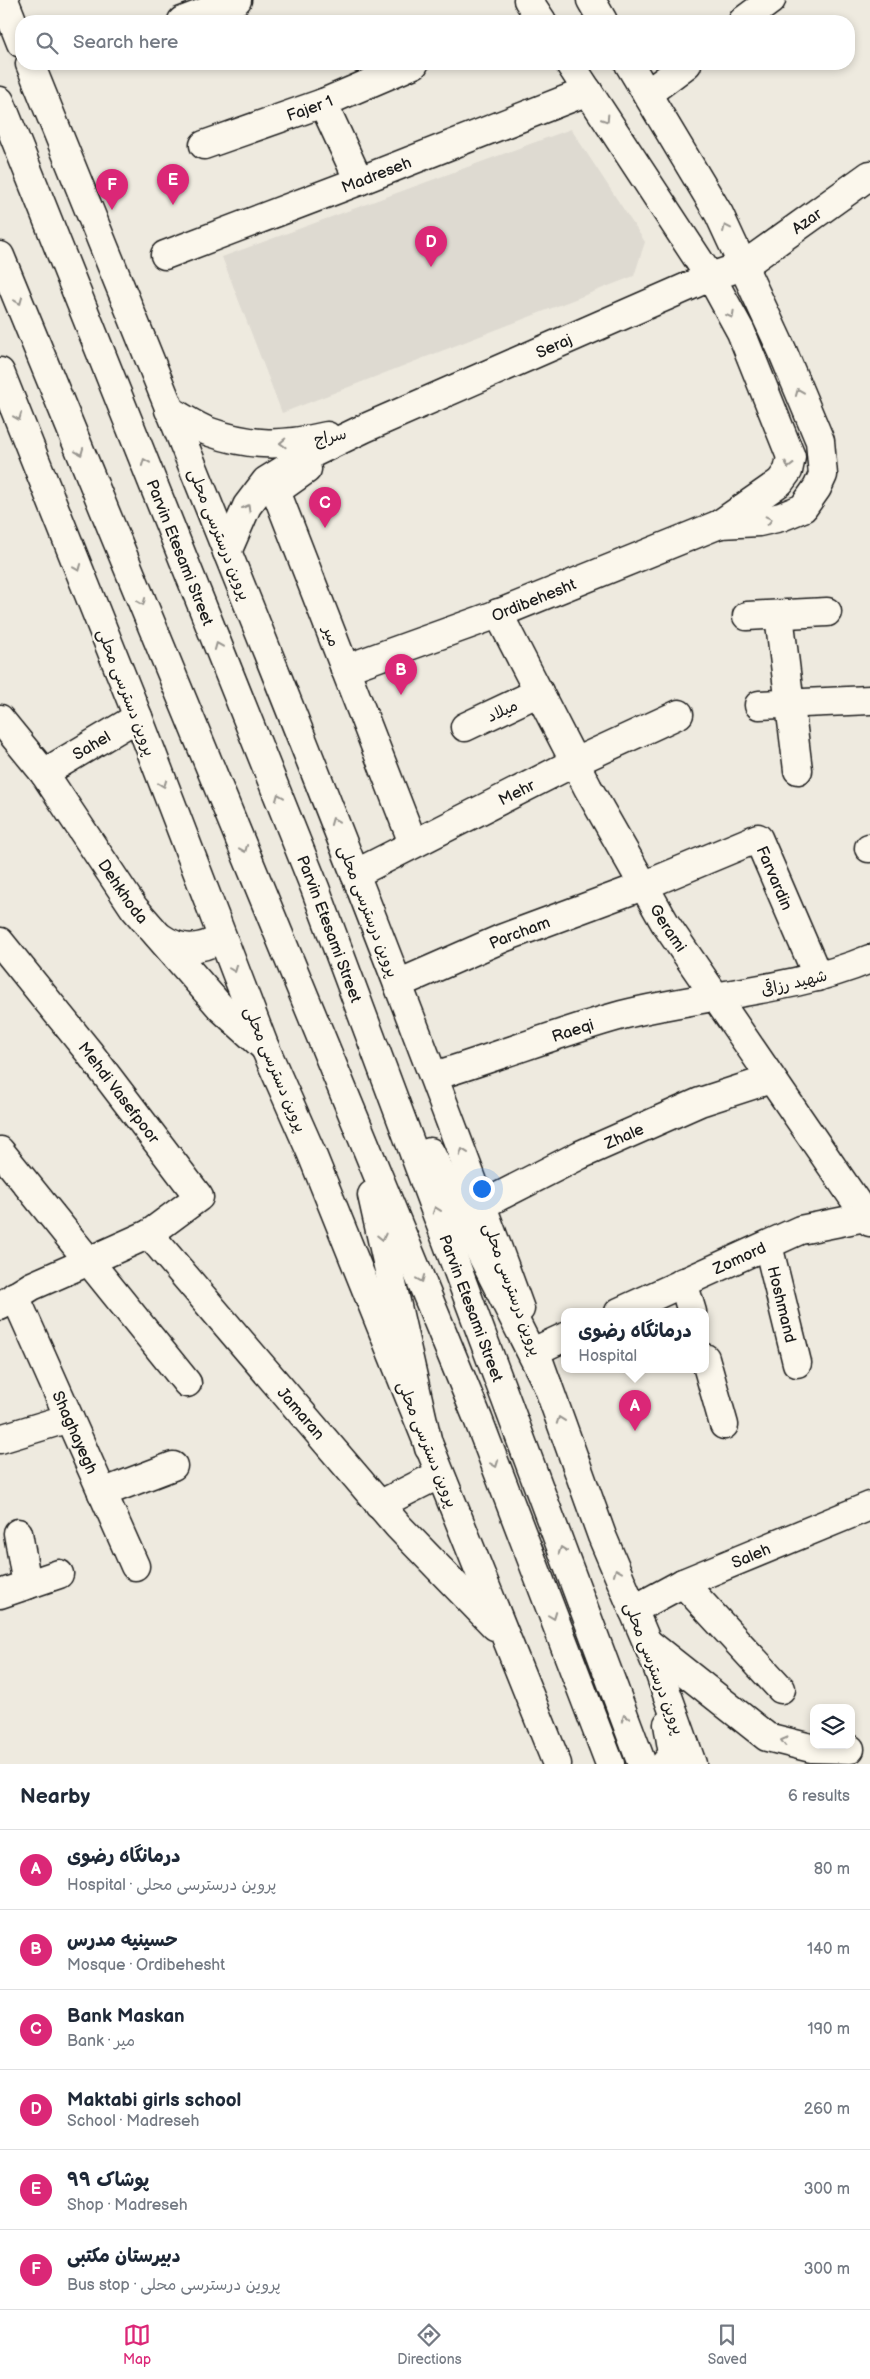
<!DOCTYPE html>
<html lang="en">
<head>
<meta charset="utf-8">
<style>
  :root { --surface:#fff; --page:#f2f2f3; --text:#1f2937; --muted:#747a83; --line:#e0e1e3; --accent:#db2777 }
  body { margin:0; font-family:"Balsamiq Sans","Playpen Sans Arabic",sans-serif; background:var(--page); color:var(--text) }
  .controls { position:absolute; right:15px; bottom:15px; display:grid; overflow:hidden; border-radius:10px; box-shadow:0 2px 8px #0003 }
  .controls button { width:45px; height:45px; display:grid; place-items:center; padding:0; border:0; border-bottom:1px solid var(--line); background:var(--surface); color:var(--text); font:25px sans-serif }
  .you { position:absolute; left:481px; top:1188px; width:18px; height:18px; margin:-12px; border:4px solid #fff; border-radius:50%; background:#1a73e8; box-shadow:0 0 0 8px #1a73e833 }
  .badge { display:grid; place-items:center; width:32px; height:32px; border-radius:50%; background:var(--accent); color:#fff; font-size:16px; font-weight:700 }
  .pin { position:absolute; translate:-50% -41px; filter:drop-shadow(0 1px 2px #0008) }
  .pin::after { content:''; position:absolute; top:26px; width:18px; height:15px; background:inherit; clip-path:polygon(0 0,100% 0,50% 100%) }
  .popup { position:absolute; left:561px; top:1308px; width:148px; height:65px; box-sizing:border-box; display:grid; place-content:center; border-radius:10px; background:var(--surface); filter:drop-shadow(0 1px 4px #0005); font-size:16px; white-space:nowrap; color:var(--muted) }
  .popup b { font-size:19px; color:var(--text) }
  .popup::after { content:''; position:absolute; left:50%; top:100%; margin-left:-10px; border:10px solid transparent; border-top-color:var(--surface) }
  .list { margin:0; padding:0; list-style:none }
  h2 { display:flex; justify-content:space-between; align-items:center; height:65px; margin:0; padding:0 20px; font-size:21px }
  h2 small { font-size:16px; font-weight:400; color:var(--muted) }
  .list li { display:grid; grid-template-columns:32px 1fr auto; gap:15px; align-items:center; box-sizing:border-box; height:80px; padding:0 20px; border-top:1px solid var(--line) }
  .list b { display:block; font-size:19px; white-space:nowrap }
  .list p { margin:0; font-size:16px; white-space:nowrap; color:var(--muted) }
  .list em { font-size:16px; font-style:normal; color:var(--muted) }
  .icon { flex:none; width:28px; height:28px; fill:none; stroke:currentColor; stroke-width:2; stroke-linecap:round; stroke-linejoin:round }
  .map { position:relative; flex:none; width:870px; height:1764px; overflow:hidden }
  .search { position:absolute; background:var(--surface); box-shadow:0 2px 8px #0003; left:15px; right:15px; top:15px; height:55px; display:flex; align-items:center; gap:12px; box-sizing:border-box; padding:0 18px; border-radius:20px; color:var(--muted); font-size:19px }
  .sheet { height:545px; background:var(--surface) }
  nav { display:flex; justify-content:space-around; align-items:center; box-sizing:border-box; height:70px; border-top:1px solid var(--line); background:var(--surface); font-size:14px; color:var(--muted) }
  nav a { display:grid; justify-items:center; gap:2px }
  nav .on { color:var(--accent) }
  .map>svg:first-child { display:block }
</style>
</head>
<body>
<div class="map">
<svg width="870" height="1764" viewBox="0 0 870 1764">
  <rect width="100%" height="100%" fill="#eeeadf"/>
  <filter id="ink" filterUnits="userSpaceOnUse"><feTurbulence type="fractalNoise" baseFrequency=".02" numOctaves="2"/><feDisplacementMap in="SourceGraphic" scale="10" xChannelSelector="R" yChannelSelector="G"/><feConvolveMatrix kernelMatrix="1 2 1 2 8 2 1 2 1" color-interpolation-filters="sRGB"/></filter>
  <g filter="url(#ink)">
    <path fill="#dedad1" d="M571,129L645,242L634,276L282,413L222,257Z"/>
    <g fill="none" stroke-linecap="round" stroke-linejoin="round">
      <g stroke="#1c1c1c" stroke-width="31">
        <g id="street">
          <path d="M182,21L237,0"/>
          <path d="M323,103L359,181"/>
          <path id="s1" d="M204,145L323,103L414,64"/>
          <path id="s2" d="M165,255L359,181L588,91"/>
          <path id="s3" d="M743,266L870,175"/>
          <path d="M307,469L276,491L413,843"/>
          <path id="s4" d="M498,613L588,788L665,923L870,1222"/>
          <path d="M779,615L798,770"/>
          <path d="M747,616L827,612"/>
          <path id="s5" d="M345,669L495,615L720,524"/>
          <path d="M759,705L870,700"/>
          <path id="s6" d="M0,719L44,773L134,908L222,1009L265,1048"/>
          <path d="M465,727L539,692"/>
          <path id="s7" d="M44,773L138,717"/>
          <path d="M869,848H870"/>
          <path id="s8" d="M355,874L575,762L679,714"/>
          <path d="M160,937C181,952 200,950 222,938"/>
          <path id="s9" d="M0,942L88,1051L199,1197L149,1234"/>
          <path id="s10" d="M398,984L503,938L643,886L758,838L818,977"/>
          <path id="s11" d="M434,1076C497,1057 560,1032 622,1015C704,994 791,992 870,959"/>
          <path id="s12" d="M482,1205L580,1155L700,1102L771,1079"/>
          <path id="s13" d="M768,1245L797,1363"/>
          <path d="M683,1282L692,1312"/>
          <path id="s14" d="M15,1296L135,1566"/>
          <path d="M0,1306L32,1286L89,1261"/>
          <path id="s15" d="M619,1312L800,1230L870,1216"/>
          <path d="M535,1351L565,1337"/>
          <path d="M705,1358L724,1425"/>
          <path d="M0,1439L69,1418"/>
          <path d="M102,1493L173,1466"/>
          <path d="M379,1505L440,1474"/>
          <path d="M18,1533L27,1585"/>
          <path d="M683,1583L781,1689"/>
          <path d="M0,1594L59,1574"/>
          <path id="s16" d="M633,1610L683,1583L870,1506"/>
        </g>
      </g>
      <g stroke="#1c1c1c" stroke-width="31">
        <g id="secondary">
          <path d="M4,0L21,43"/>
          <path d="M528,0L542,21"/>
          <path d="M591,0L603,21"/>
          <path d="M743,21L771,0"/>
          <path d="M30,64C197,477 367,890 520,1309"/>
          <path d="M570,64L717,288L741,332L791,457L788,471L780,482L720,524"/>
          <path d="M629,64L719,214L782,350L820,441L823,475L817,488L803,508L781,517L759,522L720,524"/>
          <path d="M647,94L687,64"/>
          <path d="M0,372L138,717L265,1048L311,1152L557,1764"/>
          <path d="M169,410C182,417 196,427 210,432C252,447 284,446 327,436"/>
          <path id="s17" d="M227,552L247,506L266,481L305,457L365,428L710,277L743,266"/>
          <path d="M0,1151L187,1383"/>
          <path id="s18" d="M89,1261L149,1234L398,1526L495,1626"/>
          <path d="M540,1364L602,1536L657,1666L692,1764"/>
          <path d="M647,1642L767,1737L811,1748L850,1749"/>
          <path d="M665,1764L673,1754L668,1724"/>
        </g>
      </g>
      <g stroke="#1c1c1c" stroke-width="31">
        <g id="primary">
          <path id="s19" d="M0,101L315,888L642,1764"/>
          <path d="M0,256L478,1419L610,1764"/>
          <path d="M430,1152L548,1386"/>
          <path d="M372,1195L429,1448"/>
        </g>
      </g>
      <use href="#street" stroke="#fbf7ec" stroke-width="28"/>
      <use href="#secondary" stroke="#fbf7ec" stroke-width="28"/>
      <use href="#primary" stroke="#fbf7ec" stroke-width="28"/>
    </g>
    <defs><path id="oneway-chevron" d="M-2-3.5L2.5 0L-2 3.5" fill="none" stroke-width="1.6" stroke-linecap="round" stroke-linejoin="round" transform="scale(1.25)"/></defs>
    <g stroke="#97948e">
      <use href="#oneway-chevron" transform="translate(606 119) rotate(57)"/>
      <use href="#oneway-chevron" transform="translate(726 228) rotate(-115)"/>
      <use href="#oneway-chevron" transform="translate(19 301) rotate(68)"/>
      <use href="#oneway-chevron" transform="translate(731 315) rotate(61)"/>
      <use href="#oneway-chevron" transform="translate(799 392) rotate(-112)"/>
      <use href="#oneway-chevron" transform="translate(18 417) rotate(68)"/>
      <use href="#oneway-chevron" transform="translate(283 443) rotate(178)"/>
      <use href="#oneway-chevron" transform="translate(80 452) rotate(68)"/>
      <use href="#oneway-chevron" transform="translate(145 462) rotate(-112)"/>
      <use href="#oneway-chevron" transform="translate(789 465) rotate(104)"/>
      <use href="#oneway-chevron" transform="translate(247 508) rotate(-61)"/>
      <use href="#oneway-chevron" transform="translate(769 520) rotate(-13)"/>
      <use href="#oneway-chevron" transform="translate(78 568) rotate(68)"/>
      <use href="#oneway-chevron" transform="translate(142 602) rotate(68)"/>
      <use href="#oneway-chevron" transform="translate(218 646) rotate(-112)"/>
      <use href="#oneway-chevron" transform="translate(163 784) rotate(69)"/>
      <use href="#oneway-chevron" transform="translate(279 797) rotate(-112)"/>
      <use href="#oneway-chevron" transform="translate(334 821) rotate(-112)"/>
      <use href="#oneway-chevron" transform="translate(244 849) rotate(68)"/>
      <use href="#oneway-chevron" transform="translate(234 969) rotate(69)"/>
      <use href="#oneway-chevron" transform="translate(463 1152) rotate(-110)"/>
      <use href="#oneway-chevron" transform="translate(436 1210) rotate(-110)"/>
      <use href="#oneway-chevron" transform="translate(382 1237) rotate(77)"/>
      <use href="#oneway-chevron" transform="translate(421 1279) rotate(68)"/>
      <use href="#oneway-chevron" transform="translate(560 1420) rotate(-110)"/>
      <use href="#oneway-chevron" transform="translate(495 1464) rotate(69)"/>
      <use href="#oneway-chevron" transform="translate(562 1550) rotate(-110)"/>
      <use href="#oneway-chevron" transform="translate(617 1572) rotate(-113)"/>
      <use href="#oneway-chevron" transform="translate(553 1616) rotate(69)"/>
      <use href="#oneway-chevron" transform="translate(625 1718) rotate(-110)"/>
      <use href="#oneway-chevron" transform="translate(784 1741) rotate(-166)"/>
    </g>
  </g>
  <g text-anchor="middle" stroke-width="4.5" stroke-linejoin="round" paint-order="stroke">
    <g font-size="16" fill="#1c1c1c" stroke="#fbf7ec">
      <text dy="6" stroke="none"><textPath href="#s1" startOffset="112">Fajer 1</textPath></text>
      <text dy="6" stroke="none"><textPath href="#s2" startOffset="226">Madreseh</textPath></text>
      <text dy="6" stroke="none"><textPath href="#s3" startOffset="78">Azar</textPath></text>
      <text dy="6" stroke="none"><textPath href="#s17" startOffset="400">Seraj</textPath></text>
      <text transform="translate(330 436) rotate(-12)" y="6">سراج</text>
      <text transform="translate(220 534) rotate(68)" y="6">پروین درسترسی محلی</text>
      <text dy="6" stroke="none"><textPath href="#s19" startOffset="486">Parvin Etesami Street</textPath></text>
      <text dy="6" stroke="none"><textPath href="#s5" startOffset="201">Ordibehesht</textPath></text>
      <text transform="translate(332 636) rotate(69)" y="6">میر</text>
      <text transform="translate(127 692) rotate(69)" y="6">پروین دسترسی محلی</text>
      <text transform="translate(502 710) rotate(-25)" y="6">میلاد</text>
      <text dy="6" stroke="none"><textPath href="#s7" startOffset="55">Sahel</textPath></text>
      <text dy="6" stroke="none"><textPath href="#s8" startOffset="181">Mehr</textPath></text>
      <text dy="6" stroke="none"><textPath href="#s10" startOffset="432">Farvardin</textPath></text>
      <text dy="6" stroke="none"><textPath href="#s6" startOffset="212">Dehkhoda</textPath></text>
      <text transform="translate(369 911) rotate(69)" y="6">پروین درسترسی محلی</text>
      <text dy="6" stroke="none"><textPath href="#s4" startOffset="358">Gerami</textPath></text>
      <text dy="6" stroke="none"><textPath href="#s19" startOffset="891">Parvin Etesami Street</textPath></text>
      <text dy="6" stroke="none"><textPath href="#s10" startOffset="132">Parcham</textPath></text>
      <text transform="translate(794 982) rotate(-13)" y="6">شهید رزاقی</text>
      <text dy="6" stroke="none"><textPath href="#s11" startOffset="146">Raeqi</textPath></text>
      <text transform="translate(276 1069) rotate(67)" y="6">پروین دسترسی محلی</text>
      <text dy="6" stroke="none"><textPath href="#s9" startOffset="192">Mehdi Vasefpoor</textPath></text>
      <text dy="6" stroke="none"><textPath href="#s12" startOffset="158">Zhale</textPath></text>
      <text dy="6" stroke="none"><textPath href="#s15" startOffset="132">Zomord</textPath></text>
      <text transform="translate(513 1289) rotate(70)" y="6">پروین درسترسی محلی</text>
      <text dy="6" stroke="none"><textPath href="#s13" startOffset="61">Hoshmand</textPath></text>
      <text dy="6" stroke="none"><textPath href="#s19" startOffset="1296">Parvin Etesami Street</textPath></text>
      <text dy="6" stroke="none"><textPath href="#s18" startOffset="301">Jamaran</textPath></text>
      <text dy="6" stroke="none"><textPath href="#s14" startOffset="149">Shaghayegh</textPath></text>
      <text transform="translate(428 1444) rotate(68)" y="6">پروین دسترسی محلی</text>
      <text dy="6" stroke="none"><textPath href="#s16" startOffset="130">Saleh</textPath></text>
      <text transform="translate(655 1668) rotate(69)" y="6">پروین درسترسی محلی</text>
    </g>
  </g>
</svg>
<div class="controls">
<button><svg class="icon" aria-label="layers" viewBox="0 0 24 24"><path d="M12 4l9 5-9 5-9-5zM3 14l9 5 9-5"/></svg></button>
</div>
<div class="you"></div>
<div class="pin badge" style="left:635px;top:1431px">A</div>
<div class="popup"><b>درمانگاه رضوی</b>Hospital</div>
<div class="pin badge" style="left:401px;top:695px">B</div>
<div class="pin badge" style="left:325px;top:528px">C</div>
<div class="pin badge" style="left:431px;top:267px">D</div>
<div class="pin badge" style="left:173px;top:205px">E</div>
<div class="pin badge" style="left:112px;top:210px">F</div>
<div class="search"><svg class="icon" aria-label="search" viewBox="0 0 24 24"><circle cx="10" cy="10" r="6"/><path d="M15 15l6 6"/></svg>Search here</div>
</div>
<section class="sheet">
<h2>Nearby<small>6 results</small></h2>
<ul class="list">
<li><span class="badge">A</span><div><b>درمانگاه رضوی</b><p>Hospital · پروین درسترسی محلی</p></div><em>80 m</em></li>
<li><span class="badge">B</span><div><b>حسینیه مدرس</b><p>Mosque · Ordibehesht</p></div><em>140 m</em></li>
<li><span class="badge">C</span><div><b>Bank Maskan</b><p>Bank · میر</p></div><em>190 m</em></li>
<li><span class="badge">D</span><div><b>Maktabi girls school</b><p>School · Madreseh</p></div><em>260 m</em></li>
<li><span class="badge">E</span><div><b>پوشاک ۹۹</b><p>Shop · Madreseh</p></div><em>300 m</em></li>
<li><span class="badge">F</span><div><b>دبیرستان مکتبی</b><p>Bus stop · پروین درسترسی محلی</p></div><em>300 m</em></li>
</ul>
</section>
<nav>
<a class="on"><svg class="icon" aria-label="map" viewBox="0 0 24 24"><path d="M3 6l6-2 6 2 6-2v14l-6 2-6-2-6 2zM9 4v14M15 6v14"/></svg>Map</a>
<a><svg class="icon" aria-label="directions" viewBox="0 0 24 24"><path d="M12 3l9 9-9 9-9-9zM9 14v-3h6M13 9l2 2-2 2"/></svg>Directions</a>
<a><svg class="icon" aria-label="saved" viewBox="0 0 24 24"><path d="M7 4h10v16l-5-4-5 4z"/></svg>Saved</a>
</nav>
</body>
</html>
